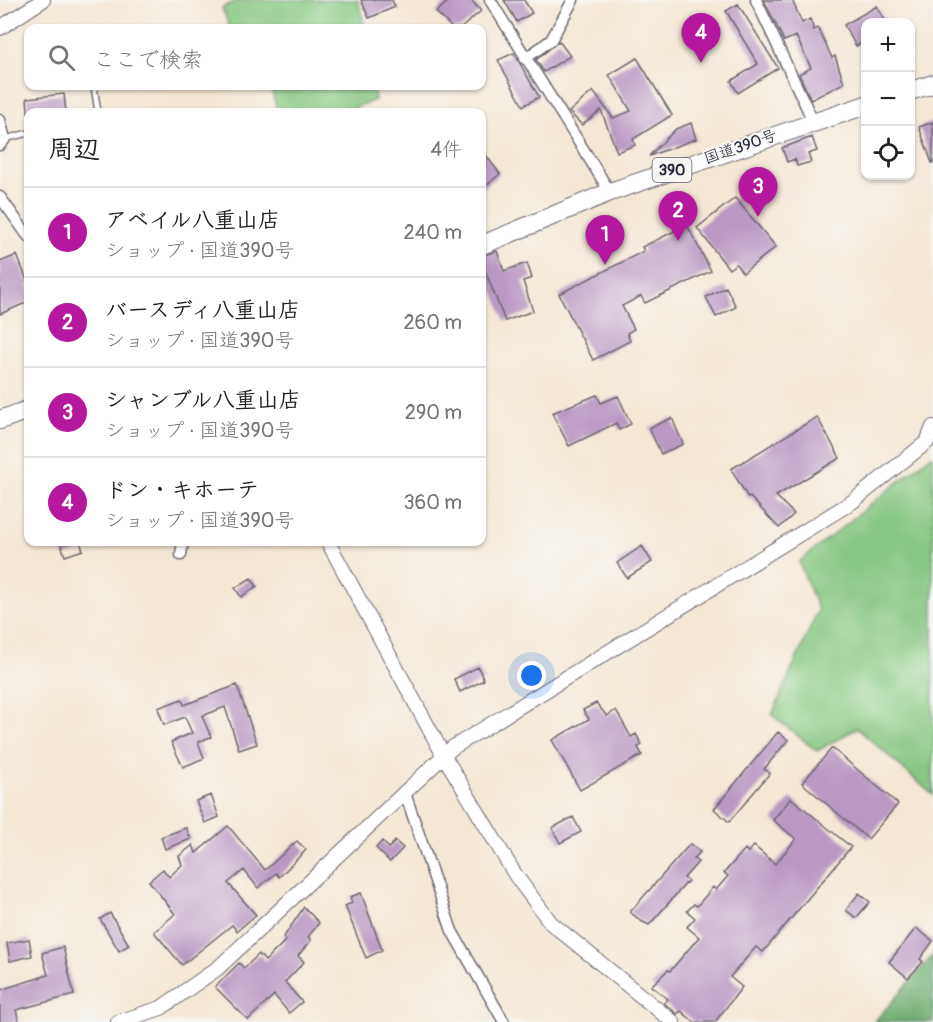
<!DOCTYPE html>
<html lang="ja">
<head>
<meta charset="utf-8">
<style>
  :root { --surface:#fff; --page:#f6f6f6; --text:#222; --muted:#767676; --line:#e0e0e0; --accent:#b5179e }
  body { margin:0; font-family:Pangolin,"Klee One",sans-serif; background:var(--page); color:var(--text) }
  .controls { position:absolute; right:18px; top:18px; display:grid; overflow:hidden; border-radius:12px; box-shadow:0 2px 4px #0004 }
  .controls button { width:54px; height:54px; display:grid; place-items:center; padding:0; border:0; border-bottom:2px solid var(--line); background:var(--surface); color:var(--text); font:30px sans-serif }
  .you { position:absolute; left:532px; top:676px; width:21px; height:21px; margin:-15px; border:4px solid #fff; border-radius:50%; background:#1a73e8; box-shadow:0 0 0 9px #1a73e833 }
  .badge { display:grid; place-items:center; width:39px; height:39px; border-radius:50%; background:var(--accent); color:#fff; font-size:20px; font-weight:700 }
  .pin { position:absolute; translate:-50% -50px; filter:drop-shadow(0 2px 3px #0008) }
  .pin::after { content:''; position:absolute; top:32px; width:21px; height:18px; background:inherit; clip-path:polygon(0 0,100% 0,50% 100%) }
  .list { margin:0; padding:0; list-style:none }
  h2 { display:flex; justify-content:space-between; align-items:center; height:78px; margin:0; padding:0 24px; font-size:26px }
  h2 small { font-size:20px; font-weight:400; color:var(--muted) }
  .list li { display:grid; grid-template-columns:39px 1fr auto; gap:18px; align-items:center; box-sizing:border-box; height:90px; padding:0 24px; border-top:2px solid var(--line) }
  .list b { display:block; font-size:22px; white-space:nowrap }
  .list p { margin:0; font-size:20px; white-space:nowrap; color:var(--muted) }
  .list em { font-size:20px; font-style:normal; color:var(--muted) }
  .icon { flex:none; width:33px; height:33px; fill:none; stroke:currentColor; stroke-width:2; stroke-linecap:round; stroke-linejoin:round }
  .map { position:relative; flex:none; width:933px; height:1022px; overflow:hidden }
  .search { position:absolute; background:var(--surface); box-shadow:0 2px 4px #0004; left:24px; top:24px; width:462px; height:66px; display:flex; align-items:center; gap:15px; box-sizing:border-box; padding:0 21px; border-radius:12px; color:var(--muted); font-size:22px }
  .panel { position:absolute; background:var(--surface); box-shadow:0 2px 4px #0004; left:24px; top:108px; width:462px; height:438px; border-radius:12px }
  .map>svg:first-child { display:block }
</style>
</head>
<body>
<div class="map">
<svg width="933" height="1022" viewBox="0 0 933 1022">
  <rect width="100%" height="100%" fill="#f6f6f2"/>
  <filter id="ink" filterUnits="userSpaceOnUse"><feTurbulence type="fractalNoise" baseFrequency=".0167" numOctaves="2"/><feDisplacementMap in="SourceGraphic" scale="12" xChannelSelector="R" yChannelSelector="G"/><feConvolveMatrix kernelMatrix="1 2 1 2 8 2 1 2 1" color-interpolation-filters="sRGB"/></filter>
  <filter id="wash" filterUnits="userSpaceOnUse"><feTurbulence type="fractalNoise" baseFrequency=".008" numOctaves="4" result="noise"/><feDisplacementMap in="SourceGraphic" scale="24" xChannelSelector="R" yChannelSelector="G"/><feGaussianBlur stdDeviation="1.35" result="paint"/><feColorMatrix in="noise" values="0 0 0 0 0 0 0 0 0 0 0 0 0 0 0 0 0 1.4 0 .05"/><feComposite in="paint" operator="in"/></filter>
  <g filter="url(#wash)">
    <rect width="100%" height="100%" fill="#f5e7d5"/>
    <path fill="#86c881" stroke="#54755e" stroke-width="1.5" d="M239,0H358L365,28H230L222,8Z
      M270,86H373L375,100L344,112H278Z
      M931,456L933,457V795L857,728L817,751L772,715L818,610L799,562Z"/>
    <path fill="#6cac6f" stroke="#476755" stroke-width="1.5" d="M933,955V1022H874Z"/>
    <g id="blocks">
      <path fill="#b998c2" d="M361,0H392L395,7L369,18Z
        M450,0H471L481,11L461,28H452L436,12Z
        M504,0H524L532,13L517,22Z
        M764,0H792L802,23L810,19L814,30L818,28L832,58L835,56L844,83L811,100L799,74L811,68L796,36L784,41Z
        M738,4L778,68L738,93L731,81L758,64L726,11Z
        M877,6L886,22H866V41L856,46L844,25Z
        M559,41L570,56L544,72L536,60Z
        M514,53L539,97L523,106L498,60Z
        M637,58L672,115L633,139L635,145L617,152L601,110L582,125L569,112L593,91L613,118L631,111L609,75Z
        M64,94L66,112H28L27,98Z
        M933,122V163H932L919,127Z
        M691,123L696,139L649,156L676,129Z
        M812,137L817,151L808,154L811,162L797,166L795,159L787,162L782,148Z
        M482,150L500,174L482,189Z
        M735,198L776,247L743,273L736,264L729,269L697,228Z
        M687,225L711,271L645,303L641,296L622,306L634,329L627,333L630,341L593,360L559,294L644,251L642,247Z
        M497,251L504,271L527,263L532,278L523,281L533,311L505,321L482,263V256Z
        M17,255L28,283V302L0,314V262Z
        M726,287L736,307L716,317L706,297Z
        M597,395L601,403L618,396L631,424L619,430L616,423L569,446L552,413Z
        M817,417L840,458L776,496L794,514L779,528L750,497L748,498L731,469Z
        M672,418L683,444L661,454L649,428Z
        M60,542H80L83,550L65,556Z
        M642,546L652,562L627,578L617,563Z
        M251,578L257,586L241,597L235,588Z
        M478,667L484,680L460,692L454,679Z
        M237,685L257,744L239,750L225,707L202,716L211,737L198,742L204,758L183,767L171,742L192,733L185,717L164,725L158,708L182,699L184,705Z
        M596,703L607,716L616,710L631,737L636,734L642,745L638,747L642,755L580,790L552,740L589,719L583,710Z
        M778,732L788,740L764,769L770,773L729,822L714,809Z
        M832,748L898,804L868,839L802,783Z
        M211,795L219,817L205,823L196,801Z
        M791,798L851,847L763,952L756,947L730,977L742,987L715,1022H694L681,1011L677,1014L664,1003L668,999L651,986L668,970L670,971L699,937L687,927L695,918L687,911L694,904L697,906L713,887L716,890L728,876L724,873L745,849L748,852L754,846L775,864L796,839L773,820Z
        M573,817L581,832L560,843L552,828Z
        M228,826L265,870L297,841L306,850L279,877L276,873L258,888L244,870L228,883L256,915L237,931L232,925L182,965L154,932L175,914L149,881L163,869L169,877L182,865L179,856L193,845L196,853Z
        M186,828L191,839L165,849L161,837Z
        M382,841L389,848L395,841L403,848L390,862L376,848Z
        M690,844L700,852L694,859L698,862L684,878L688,881L649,925L641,921L630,912Z
        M361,893L382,950L366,958L345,906L352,903L350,897Z
        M859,893L870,902L856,918L846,910Z
        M304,907L319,923L308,937L311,940L298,956L304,962L285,982L302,1002L289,1013L274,995L248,1020L215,987L239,963L244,968L259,954L265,961L286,940L283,938Z
        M110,913L129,945L119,951L100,919Z
        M916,928L933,941L920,959L923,962L908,978L889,962Z
        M29,939L32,956L10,961L7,943Z
        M63,947L74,995L16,1010L19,1022H0V990L48,975L42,953Z"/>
    </g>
  </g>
  <g filter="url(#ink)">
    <use href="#blocks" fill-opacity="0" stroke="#6c6771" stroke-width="1.5"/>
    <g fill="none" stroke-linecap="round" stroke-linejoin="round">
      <g stroke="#6c6771" stroke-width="8">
        <path id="service" d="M94,86L98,112
          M5,139L28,133"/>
      </g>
      <g stroke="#6c6771" stroke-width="13">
        <path id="minor" d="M490,0L610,192
          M756,0L813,121
          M525,59L551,40L573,0
          M0,120L5,139L0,145
          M0,197L28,236
          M181,555L183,542
          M405,793L452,931L504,1022"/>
      </g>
      <g stroke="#6c6771" stroke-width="16">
        <path id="tertiary" d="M0,28L43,0
          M328,542L444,756L516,876L551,923L673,1022
          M118,1022L161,1008L218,968L452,748L852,502L927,442L933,427"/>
      </g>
      <g stroke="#6c6771" stroke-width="20">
        <path id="trunk" d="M910,91L933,84
          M482,245L610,192L866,105
          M0,420L28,410"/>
      </g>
      <use href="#service" stroke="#fff" stroke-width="5"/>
      <use href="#minor" stroke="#fff" stroke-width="10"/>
      <use href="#tertiary" stroke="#fff" stroke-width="14"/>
      <use href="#trunk" stroke="#fff" stroke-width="18"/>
    </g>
  </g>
  <g text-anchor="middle" stroke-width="4.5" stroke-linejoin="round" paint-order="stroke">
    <rect fill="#f6f6f2" stroke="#626272" stroke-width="1.5" x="652.5" y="158" width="39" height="24" rx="4.5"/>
    <g font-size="15" font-weight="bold" fill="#22223b">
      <text x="672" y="175">390</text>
    </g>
    <g font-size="16" fill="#22223b" stroke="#f6f6f2">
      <text transform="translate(740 146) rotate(-19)" y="6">国道390号</text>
    </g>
  </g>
</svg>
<div class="controls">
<button>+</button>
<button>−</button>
<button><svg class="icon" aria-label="locate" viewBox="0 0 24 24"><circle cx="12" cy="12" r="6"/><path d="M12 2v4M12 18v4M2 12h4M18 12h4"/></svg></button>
</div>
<div class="you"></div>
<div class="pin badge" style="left:605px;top:265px">1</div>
<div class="pin badge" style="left:678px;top:241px">2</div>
<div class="pin badge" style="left:758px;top:217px">3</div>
<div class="pin badge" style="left:701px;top:63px">4</div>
<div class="search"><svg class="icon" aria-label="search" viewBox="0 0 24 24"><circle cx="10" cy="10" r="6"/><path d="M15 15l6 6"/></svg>ここで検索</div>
<section class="panel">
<h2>周辺<small>4件</small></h2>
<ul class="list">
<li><span class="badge">1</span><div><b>アベイル八重山店</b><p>ショップ · 国道390号</p></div><em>240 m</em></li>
<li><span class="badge">2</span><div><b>バースディ八重山店</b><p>ショップ · 国道390号</p></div><em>260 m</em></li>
<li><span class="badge">3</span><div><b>シャンブル八重山店</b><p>ショップ · 国道390号</p></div><em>290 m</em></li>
<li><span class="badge">4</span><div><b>ドン・キホーテ</b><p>ショップ · 国道390号</p></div><em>360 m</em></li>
</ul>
</section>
</div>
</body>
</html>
